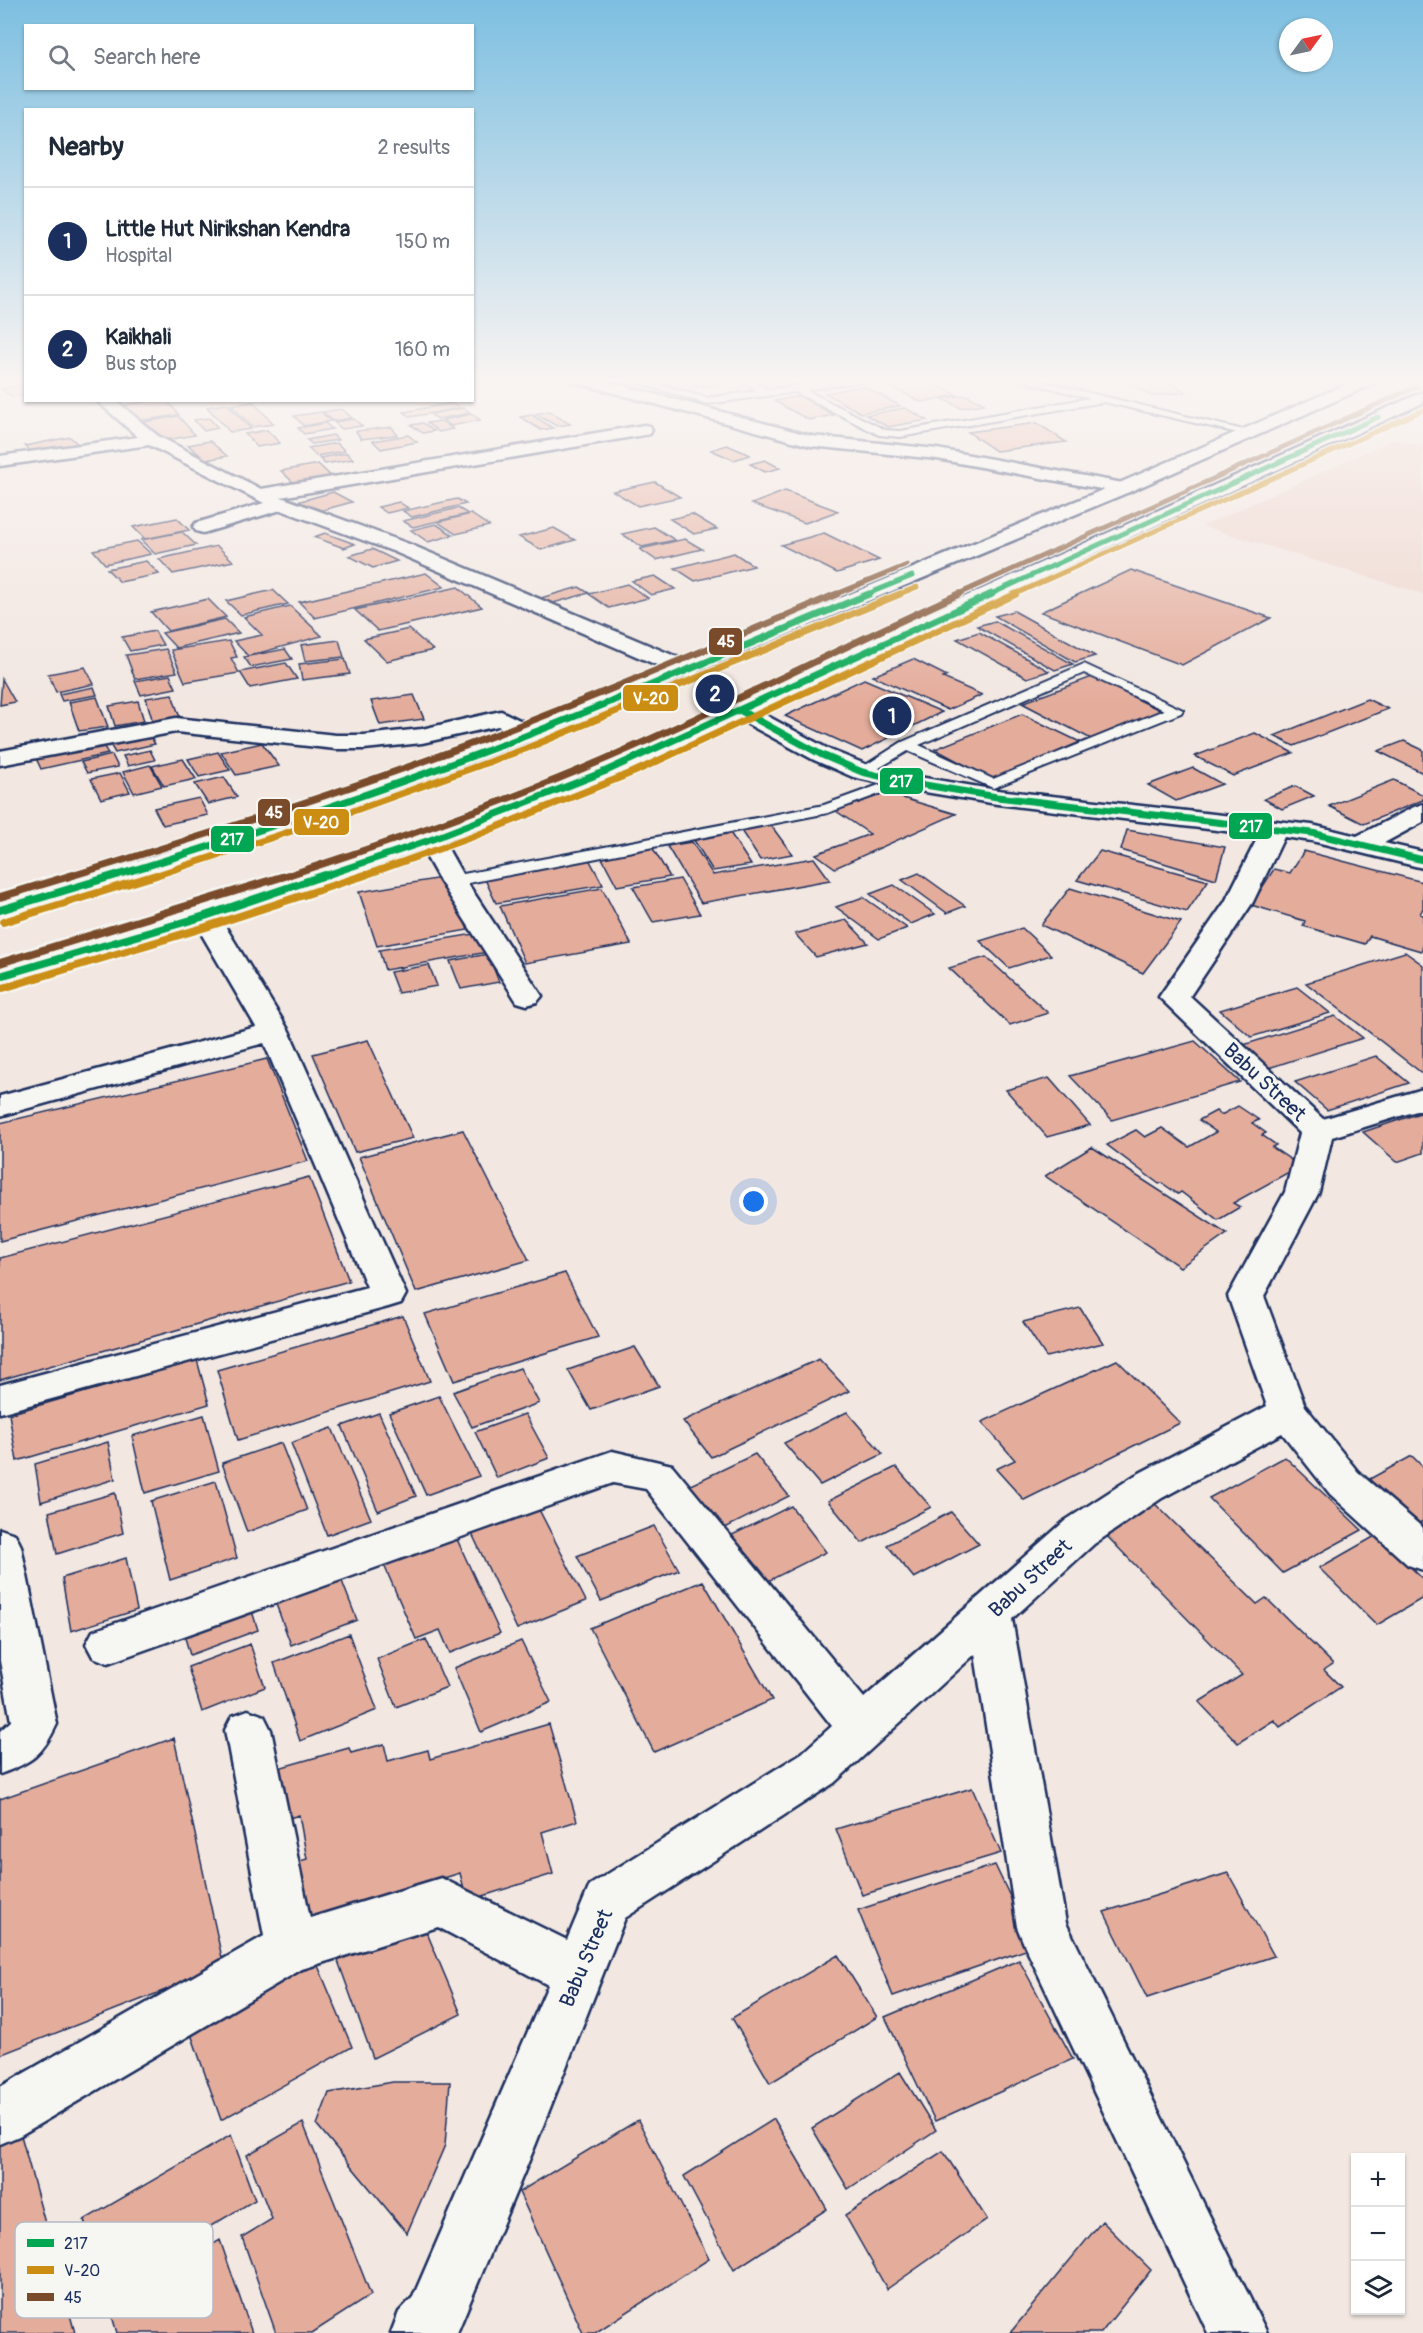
<!DOCTYPE html>
<html lang="en">
<head>
<meta charset="utf-8">
<style>
  :root { --surface:#fff; --page:#f6f6f7; --text:#1f2937; --muted:#747a83; --line:#e0e1e3; --accent:#1b2f5e }
  body { margin:0; font-family:Pangolin,sans-serif; background:var(--page); color:var(--text) }
  .controls { position:absolute; right:18px; bottom:18px; display:grid; overflow:hidden; border-radius:0px; box-shadow:0 2px 4px #0004 }
  .controls button { width:54px; height:54px; display:grid; place-items:center; padding:0; border:0; border-bottom:2px solid var(--line); background:var(--surface); color:var(--text); font:30px sans-serif }
  .compass { position:absolute; left:1279px; top:18px; width:54px; height:54px; border-radius:50%; background:var(--surface); box-shadow:0 2px 4px #0004; rotate:57deg }
  .you { position:absolute; left:754px; top:1202px; width:21px; height:21px; margin:-15px; border:4px solid #fff; border-radius:50%; background:#1a73e8; box-shadow:0 0 0 9px #1a73e833 }
  .badge { display:grid; place-items:center; width:39px; height:39px; border-radius:50%; background:var(--accent); color:#fff; font-size:20px; font-weight:700 }
  .pin { position:absolute; translate:-50% -50%; border:3px solid #fff; box-shadow:0 2px 6px #0006 }
  .list { margin:0; padding:0; list-style:none }
  h2 { display:flex; justify-content:space-between; align-items:center; height:78px; margin:0; padding:0 24px; font-size:26px }
  h2 small { font-size:20px; font-weight:400; color:var(--muted) }
  .list li { display:grid; grid-template-columns:39px 1fr auto; gap:18px; align-items:center; box-sizing:border-box; height:108px; padding:0 24px; border-top:2px solid var(--line) }
  .list b { display:block; font-size:22px; white-space:nowrap }
  .list p { margin:0; font-size:20px; white-space:nowrap; color:var(--muted) }
  .list em { font-size:20px; font-style:normal; color:var(--muted) }
  .icon { flex:none; width:33px; height:33px; fill:none; stroke:currentColor; stroke-width:2; stroke-linecap:round; stroke-linejoin:round }
  .map { position:relative; flex:none; width:1423px; height:2333px; overflow:hidden }
  .search { position:absolute; background:var(--surface); box-shadow:0 2px 4px #0004; left:24px; top:24px; width:450px; height:66px; display:flex; align-items:center; gap:15px; box-sizing:border-box; padding:0 21px; border-radius:0px; color:var(--muted); font-size:22px }
  .panel { position:absolute; background:var(--surface); box-shadow:0 2px 4px #0004; left:24px; top:108px; width:450px; height:294px; border-radius:0px }
  .map>svg:first-child { display:block }
</style>
</head>
<body>
<div class="map">
<svg width="1423" height="2333" viewBox="0 0 1423 2333">
  <rect width="100%" height="100%" fill="#f2e7e1"/>
  <filter id="ink" filterUnits="userSpaceOnUse"><feTurbulence type="fractalNoise" baseFrequency=".0167" numOctaves="2"/><feDisplacementMap in="SourceGraphic" scale="12" xChannelSelector="R" yChannelSelector="G"/><feConvolveMatrix kernelMatrix="1 2 1 2 8 2 1 2 1" color-interpolation-filters="sRGB"/></filter>
  <g filter="url(#ink)">
    <path fill="#eed5cc" d="M1394,439L1423,446V594L1203,526Z"/>
    <path fill="#e4ac9b" stroke="#1b2f5e" stroke-width="1.5" d="M685,378H718L726,383L697,387Z
      M1123,378H1163L1186,392L1151,396Z
      M924,379L957,395L921,402L888,385Z
      M26,384V394L13,397L1,389Z
      M863,386L900,406L861,413L825,393Z
      M966,395L984,404L961,408L943,399Z
      M799,396L834,415L809,420L774,401Z
      M156,400H167L179,415L139,421L126,405Z
      M253,402L274,424L252,427L231,405Z
      M453,403L460,408L410,417L404,412Z
      M227,404L251,429L230,432L207,407Z
      M463,408L471,413L438,419L430,414Z
      M905,408L927,420L888,427L866,415Z
      M342,409L352,418L333,421L323,412Z
      M549,411L570,424L557,426L535,414Z
      M321,412L331,421L304,426L294,416Z
      M472,414L480,420L451,426L443,420Z
      M532,415L553,428L541,430L520,417Z
      M178,416L195,435L160,441L144,422Z
      M209,418L218,428L204,431L194,420Z
      M354,419L362,426L342,429L334,422Z
      M441,421L453,429L439,432L427,423Z
      M325,423L332,429L304,434L298,428Z
      M423,423L434,431L423,433L411,425Z
      M1037,423L1066,442L996,451L968,432Z
      M392,427L397,435L361,439L356,431Z
      M267,430L280,443L257,447L245,434Z
      M333,435L338,440L312,444L307,440Z
      M408,435L417,442L381,449L373,441Z
      M70,437L78,444L33,453L25,446Z
      M210,441L227,456L206,460L188,445Z
      M337,443L345,451L316,456L308,448Z
      M727,445L750,455L734,460L711,450Z
      M347,453L353,459L325,464L319,458Z
      M765,460L780,468L765,472L750,464Z
      M318,464L333,478L296,485L281,471Z
      M655,482L680,497L638,506L613,491Z
      M785,491L838,511L805,523L752,504Z
      M333,492L352,502L316,512L297,502Z
      M457,499L466,504L412,517L403,511Z
      M399,502L408,508L387,513L378,507Z
      M458,508L468,514L413,527L403,521Z
      M471,514L489,526L456,534L438,522Z
      M692,514L717,529L694,534L670,519Z
      M177,518L189,530L145,539L133,527Z
      M436,524L453,535L428,542L411,530Z
      M654,527L675,540L642,547L622,534Z
      M554,528L575,540L541,550L519,537Z
      M182,532L196,545L155,554L141,540Z
      M325,533L355,544L344,548L314,537Z
      M824,533L879,560L837,573L781,545Z
      M685,539L702,549L656,560L640,549Z
      M137,541L151,554L105,564L93,550Z
      M217,546L233,561L173,574L159,559Z
      M372,549L397,561L373,568L349,556Z
      M734,553L754,566L695,581L675,568Z
      M146,561L159,574L120,582L107,569Z
      M1131,570L1271,618L1182,665L1041,612Z
      M426,573L444,587L315,618L299,602Z
      M655,576L675,589L651,595L632,581Z
      M627,584L648,598L609,608L589,594Z
      M458,587L482,607L378,631L355,610Z
      M579,587L589,593L546,605L537,599Z
      M273,590L288,604L241,615L226,601Z
      M208,599L226,617L168,631L151,612Z
      M290,606L322,636L248,656L234,641L262,635L244,617Z
      M1014,611L1095,656L1075,662L995,616Z
      M225,619L239,633L176,648L162,633Z
      M995,621L1073,664L1055,670L977,626Z
      M409,629L433,650L387,661L364,639Z
      M155,631L163,645L130,651L122,637Z
      M979,632L1049,671L1027,678L957,639Z
      M339,640L344,657L305,661L301,645Z
      M229,641L237,657L231,658L239,673L185,682L171,650Z
      M166,649L177,672L135,679L126,655Z
      M285,649L292,659L251,667L244,657Z
      M345,659L350,674L302,680L299,664Z
      M913,659L947,676L943,678L982,695L948,710L873,676Z
      M286,663L297,679L250,688L240,672Z
      M85,667L94,684L56,692L48,674Z
      M170,675L176,688L141,695L135,681Z
      M1092,677L1162,711L1091,739L1022,703Z
      M2,679L15,702L0,705Z
      M864,679L942,712L862,751L785,716Z
      M94,687L97,695L62,701L59,694Z
      M172,694L181,721L154,726L146,698Z
      M414,695L424,719L380,725L371,701Z
      M97,697L108,727L79,731L69,702Z
      M1367,699L1388,709L1294,746L1274,736Z
      M138,701L144,721L115,726L109,706Z
      M1022,714L1080,742L993,780L935,749Z
      M148,732L155,744L115,753L108,741Z
      M1255,733L1293,753L1233,776L1195,756Z
      M101,741L108,754L41,769L35,756Z
      M1404,741L1423,750V773L1378,751Z
      M262,743L279,766L236,775L221,752Z
      M150,750L155,760L128,766L123,756Z
      M218,752L230,770L199,777L188,759Z
      M112,755L118,767L87,773L81,762Z
      M183,759L196,779L164,786L152,766Z
      M150,765L162,786L134,793L123,772Z
      M1193,768L1222,784L1176,801L1148,785Z
      M120,773L130,792L101,799L91,779Z
      M224,777L237,797L208,804L195,784Z
      M1394,780L1423,795V800L1364,824L1329,806Z
      M1295,786L1314,796L1282,809L1264,799Z
      M886,793L956,814L835,868L816,854L870,834L836,811Z
      M199,798L208,815L163,825L154,808Z
      M770,824L792,854L760,860L740,829Z
      M1127,830L1225,847L1216,879L1121,850Z
      M729,831L751,865L713,871L692,837Z
      M692,842L713,875L814,858L830,880L701,903L667,846Z
      M652,847L670,877L617,886L601,856Z
      M1100,851L1208,881L1187,912L1077,880Z
      M1304,851L1423,882V908L1420,914L1423,915V946L1421,951L1370,936L1365,944L1303,926L1305,921L1251,905L1274,869L1290,873Z
      M589,859L603,885L496,903L484,877Z
      M919,873L965,906L947,913L902,880Z
      M447,877L468,930L377,946L359,892Z
      M680,879L700,914L653,922L633,887Z
      M894,885L935,914L911,924L870,894Z
      M602,888L631,944L525,963L500,906Z
      M1070,888L1181,922L1143,973L1041,925Z
      M863,897L907,928L879,939L836,907Z
      M846,920L868,943L816,957L795,934Z
      M1022,928L1051,955L1009,968L980,941Z
      M480,933L488,952L385,970L379,950Z
      M1405,952L1423,965V1074L1306,983Z
      M488,954L499,982L461,989L450,961Z
      M986,957L1048,1013L1010,1025L949,968Z
      M429,965L437,986L398,993L390,972Z
      M1297,987L1330,1013L1251,1037L1220,1010Z
      M1335,1016L1363,1038L1262,1070L1237,1047Z
      M368,1040L413,1138L355,1152L313,1054Z
      M1195,1041L1240,1082L1112,1120L1070,1076Z
      M1376,1056L1409,1083L1327,1110L1295,1082Z
      M267,1059L308,1161L0,1241V1123Z
      M1049,1078L1090,1125L1047,1137L1006,1090Z
      M1238,1106L1259,1120L1252,1123L1266,1133L1262,1135L1276,1145L1272,1147L1300,1166L1233,1203L1240,1207L1218,1220L1181,1192L1178,1194L1162,1183L1159,1184L1107,1145L1136,1130L1145,1137L1162,1128L1189,1147L1216,1132L1199,1120L1216,1111L1221,1115Z
      M1423,1112V1153L1397,1162L1363,1132Z
      M463,1130L529,1260L416,1292L359,1157Z
      M1092,1147L1227,1234L1180,1267L1045,1176Z
      M309,1177L349,1281L0,1380V1258Z
      M565,1273L598,1337L454,1381L425,1314Z
      M1080,1308L1103,1343L1046,1357L1023,1322Z
      M403,1316L430,1381L238,1440L217,1370Z
      M635,1347L659,1386L591,1410L568,1370Z
      M819,1359L849,1391L711,1457L683,1421Z
      M197,1360L209,1404L17,1461L9,1414Z
      M1117,1360L1180,1423L1024,1500L996,1469L1015,1460L982,1422Z
      M520,1368L539,1403L472,1427L453,1392Z
      M439,1396L479,1476L426,1495L389,1413Z
      M847,1412L883,1454L820,1485L784,1443Z
      M379,1413L416,1496L378,1511L342,1426Z
      M525,1414L549,1458L497,1478L475,1432Z
      M204,1415L219,1471L145,1493L132,1436Z
      M332,1428L371,1519L327,1535L291,1443Z
      M108,1442L115,1479L41,1502L35,1464Z
      M281,1443L307,1510L247,1532L222,1463Z
      M755,1454L789,1496L713,1534L680,1490Z
      M1412,1456L1423,1467V1521L1403,1532L1355,1487Z
      M1285,1457L1362,1530L1283,1573L1209,1498Z
      M896,1467L931,1507L862,1543L828,1501Z
      M216,1481L237,1558L170,1580L151,1501Z
      M115,1493L123,1533L57,1554L49,1512Z
      M532,1496L586,1601L517,1629L466,1521Z
      M1151,1500L1257,1604L1266,1598L1333,1664L1324,1670L1341,1687L1280,1727L1274,1720L1238,1743L1199,1702L1242,1675L1100,1529Z
      M791,1506L826,1552L754,1588L720,1541Z
      M951,1512L979,1544L914,1578L887,1545Z
      M450,1524L500,1633L450,1653L440,1630L416,1639L378,1551Z
      M654,1526L679,1570L601,1601L577,1556Z
      M1377,1535L1423,1579V1598L1377,1625L1319,1568Z
      M126,1558L137,1610L71,1631L62,1578Z
      M338,1571L357,1620L291,1645L273,1596Z
      M703,1581L772,1700L654,1752L590,1628Z
      M250,1605L258,1630L190,1655L183,1631Z
      M349,1634L377,1710L300,1741L274,1663Z
      M426,1639L447,1687L396,1707L377,1659Z
      M521,1641L551,1702L481,1732L454,1668Z
      M250,1644L265,1687L202,1712L188,1667Z
      M549,1724L577,1821L542,1832L553,1874L467,1901L460,1873L300,1923L290,1864L307,1859L299,1815L283,1820L275,1769L349,1748L351,1753L384,1744L388,1761L428,1750L430,1759Z
      M174,1738L224,1967L0,2055V1799Z
      M972,1788L1001,1853L862,1895L836,1829Z
      M995,1865L1034,1947L893,1996L858,1910Z
      M1228,1873L1274,1956L1147,1998L1104,1912Z
      M422,1921L461,2014L373,2058L338,1961Z
      M838,1955L877,2017L770,2083L732,2018Z
      M1019,1960L1073,2059L935,2121L885,2017Z
      M316,1961L352,2047L221,2120L189,2028Z
      M900,2072L936,2130L848,2189L812,2128Z
      M393,2082H450L445,2145L407,2233L317,2125L329,2093Z
      M774,2119L827,2209L734,2270L684,2176Z
      M638,2120L709,2259L595,2333H583L519,2192Z
      M303,2123L371,2295L312,2333H276L242,2237L272,2219L247,2155Z
      M19,2128L75,2333H0V2138Z
      M231,2135L255,2200L104,2289L84,2220Z
      M943,2151L987,2219L887,2289L845,2215Z
      M1102,2221L1151,2270L1101,2333H1010Z
      M220,2240L252,2333H117L109,2306Z"/>
    <g fill="none" stroke-linecap="round" stroke-linejoin="round">
      <g stroke="#1b2f5e" stroke-width="4">
        <path id="service" d="M623,378H638L707,398L757,391L739,378H750L768,390L847,378H870L865,381L806,390L885,430L900,431L1090,398L1010,378H1027L1256,433L1251,436L1104,402L900,437L879,435L795,392L707,404Z
          M1084,664L1183,710L1181,713L993,788L908,751L867,775H857L855,772L902,742ZM1084,673L1164,710L993,779L919,745Z
          M901,777L906,778L908,781L906,784L828,813L453,886L445,881L453,876L824,805Z"/>
      </g>
      <g stroke="#1b2f5e" stroke-width="5">
        <path id="minor" d="M568,378H594L812,436L937,449L1123,483L1129,484L1132,488L1129,492L1123,493L937,459L811,446L570,381Z
          M96,400H115L158,436L261,489L644,425L650,426L652,430L650,434L644,435L281,497L409,544L696,665L699,670L696,675L688,677L680,675L395,552L281,510L203,533L196,531L193,527L196,523L264,503L149,445L0,466V456L138,437Z
          M741,704L749,706L830,750L870,766L901,774L997,790L1312,825L1357,836L1414,807L1423,804V822L1384,843L1423,852V868L1312,841L1284,837L1253,902L1190,996L1323,1119L1423,1089V1109L1332,1137L1319,1192L1264,1296L1305,1406L1358,1472L1423,1528V1570L1408,1565L1330,1494L1282,1433L1162,1498L1094,1544L1012,1619L1066,1923L1267,2333H1208L1024,1944L1017,1927L975,1654L834,1783L625,1918L535,2146L457,2333H391L399,2312L413,2297L548,1985L438,1927L302,1969L19,2136L0,2144V2087L264,1936L225,1730L232,1716L248,1710L264,1716L271,1730L310,1918L441,1878L567,1940L590,1885L802,1753L832,1726L646,1489L613,1483L108,1663L93,1657L86,1644L93,1631L612,1451L672,1465L864,1698L1066,1520L1134,1476L1267,1406L1228,1296L1285,1192L1300,1133L1159,997L1225,902L1259,835L997,804L901,788L853,777L814,760L733,716L729,711L733,706Z
          M501,711L538,729L542,734L538,739L530,741L522,739L498,726L422,743L364,749H336L176,732L0,765V751L176,718L336,735H364L422,729Z
          M430,832L439,835L443,840L466,881L542,996L537,1002L527,1005L517,1002L440,881L417,840L421,835Z
          M205,908L215,910L219,916L289,1031L406,1294L401,1303L388,1307L0,1413V1385L367,1287L264,1043L0,1116V1096L256,1027L191,916L195,910Z
          M0,1529L15,1534L21,1546L57,1724C42,1756 32,1762 0,1774V1731L11,1721L0,1661Z"/>
      </g>
      <g stroke="#1b2f5e" stroke-width="5">
        <path id="primary" d="M1361,378H1382L1380,381L1129,492L538,739L331,814L168,869L0,918V901L150,857L313,804L522,729L1117,484Z
          M1423,392V403L924,632L655,759L543,806L316,888L0,985V967L221,901L374,851L599,766L908,622Z"/>
      </g>
      <use href="#service" fill="#f6f6f2" fill-rule="evenodd"/>
      <use href="#minor" fill="#f6f6f2" fill-rule="evenodd"/>
      <use href="#primary" fill="#f6f6f2" fill-rule="evenodd"/>
      <g stroke="#f6f6f2" stroke-width="8">
        <path id="bus-1-far2" d="M865,595L912,576
          M989,595L1378,417"/>
      </g>
      <g stroke="#f6f6f2" stroke-width="10">
        <path id="bus-1-far1" d="M741,711L822,755L862,772L901,781L997,797L1312,833L1423,860
          M111,877C249,835 385,790 520,738C637,693 752,642 869,594
          M321,877L430,840L606,771L992,594"/>
      </g>
      <g stroke="#f6f6f2" stroke-width="13">
        <path id="bus-1" d="M0,910L116,875
          M0,976L205,916L325,875"/>
      </g>
      <g stroke="#f6f6f2" stroke-width="8">
        <path id="bus-2-far2" d="M897,595L917,587
          M1013,595L1423,410"/>
      </g>
      <g stroke="#f6f6f2" stroke-width="10">
        <path id="bus-2-far1" d="M151,877L353,811L525,749L900,594
          M360,877L472,837L634,772L1016,594"/>
      </g>
      <g stroke="#f6f6f2" stroke-width="13">
        <path id="bus-2" d="M3,922L156,875
          M3,988L206,927L365,875"/>
      </g>
      <g stroke="#f6f6f2" stroke-width="8">
        <path id="bus-3-far2" d="M834,595L907,565
          M956,595L1418,386"/>
      </g>
      <g stroke="#f6f6f2" stroke-width="10">
        <path id="bus-3-far1" d="M68,877C199,837 331,796 460,748C587,701 712,647 837,594
          M283,877C382,845 481,811 577,771C706,717 831,652 959,594"/>
      </g>
      <g stroke="#f6f6f2" stroke-width="13">
        <path id="bus-3" d="M0,897L73,875
          M0,963L288,875"/>
      </g>
      <use href="#bus-1-far2" stroke="#00a651" stroke-width="5"/>
      <use href="#bus-1-far1" stroke="#00a651" stroke-width="7"/>
      <use href="#bus-1" stroke="#00a651" stroke-width="8"/>
      <use href="#bus-2-far2" stroke="#cb8e13" stroke-width="5"/>
      <use href="#bus-2-far1" stroke="#cb8e13" stroke-width="7"/>
      <use href="#bus-2" stroke="#cb8e13" stroke-width="8"/>
      <use href="#bus-3-far2" stroke="#7a4b2a" stroke-width="5"/>
      <use href="#bus-3-far1" stroke="#7a4b2a" stroke-width="7"/>
      <use href="#bus-3" stroke="#7a4b2a" stroke-width="8"/>
    </g>
  </g>
  <linearGradient id="sky" x2="0" y2="1"><stop stop-color="#7dbfe1"/><stop offset="0.54" stop-color="#f9f4f2"/><stop offset="1" stop-color="#f9f4f2" stop-opacity="0"/></linearGradient>
  <rect width="1423" height="705" fill="url(#sky)"/>
  <g text-anchor="middle" stroke-width="6" stroke-linejoin="round" paint-order="stroke">
    <g font-size="21" fill="#1b2f5e" stroke="#f6f6f2">
      <text transform="translate(1265 1082) rotate(43)" y="7">Babu Street</text>
      <text transform="translate(1030 1578) rotate(-43)" y="7">Babu Street</text>
      <text transform="translate(586 1958) rotate(-67)" y="7">Babu Street</text>
    </g>
  </g>
  <rect x="15" y="2222" width="198" height="96" rx="9" fill="#f6f6f2" stroke="#b4bac6" stroke-width="1.5"/>
  <rect x="27" y="2239" width="27" height="8" fill="#00a651"/>
  <rect x="27" y="2266" width="27" height="8" fill="#cb8e13"/>
  <rect x="27" y="2293" width="27" height="8" fill="#7a4b2a"/>
  <g font-size="16" fill="#1b2f5e">
    <text x="64" y="2249">217</text>
    <text x="64" y="2276">V-20</text>
    <text x="64" y="2303">45</text>
  </g>
  <g stroke="#f6f6f2" stroke-width="2">
    <rect x="708" y="627" width="35" height="29" rx="6" fill="#7a4b2a"/>
    <rect x="622" y="684" width="57" height="28" rx="6" fill="#cb8e13"/>
    <rect x="879" y="767" width="45" height="28" rx="6" fill="#00a651"/>
    <rect x="257" y="798" width="34" height="29" rx="6" fill="#7a4b2a"/>
    <rect x="293" y="808" width="57" height="28" rx="6" fill="#cb8e13"/>
    <rect x="1228" y="812" width="45" height="28" rx="6" fill="#00a651"/>
    <rect x="210" y="825" width="45" height="28" rx="6" fill="#00a651"/>
  </g>
  <g font-size="16" text-anchor="middle" font-weight="bold" fill="#fff">
    <text x="726" y="647">45</text>
    <text x="651" y="704">V-20</text>
    <text x="901" y="787">217</text>
    <text x="274" y="818">45</text>
    <text x="321" y="828">V-20</text>
    <text x="1251" y="832">217</text>
    <text x="232" y="845">217</text>
  </g>
</svg>
<div class="controls">
<button>+</button>
<button>−</button>
<button><svg class="icon" aria-label="layers" viewBox="0 0 24 24"><path d="M12 4l9 5-9 5-9-5zM3 14l9 5 9-5"/></svg></button>
</div>
<svg class="compass" viewBox="-18 -18 36 36"><path d="M0-13l5 13h-10z" fill="#e53935"/><path d="M0 13l5-13h-10z" fill="#747a83"/></svg>
<div class="you"></div>
<div class="pin badge" style="left:892px;top:716px">1</div>
<div class="pin badge" style="left:715px;top:694px">2</div>
<div class="search"><svg class="icon" aria-label="search" viewBox="0 0 24 24"><circle cx="10" cy="10" r="6"/><path d="M15 15l6 6"/></svg>Search here</div>
<section class="panel">
<h2>Nearby<small>2 results</small></h2>
<ul class="list">
<li><span class="badge">1</span><div><b>Little Hut Nirikshan Kendra</b><p>Hospital</p></div><em>150 m</em></li>
<li><span class="badge">2</span><div><b>Kaikhali</b><p>Bus stop</p></div><em>160 m</em></li>
</ul>
</section>
</div>
</body>
</html>
